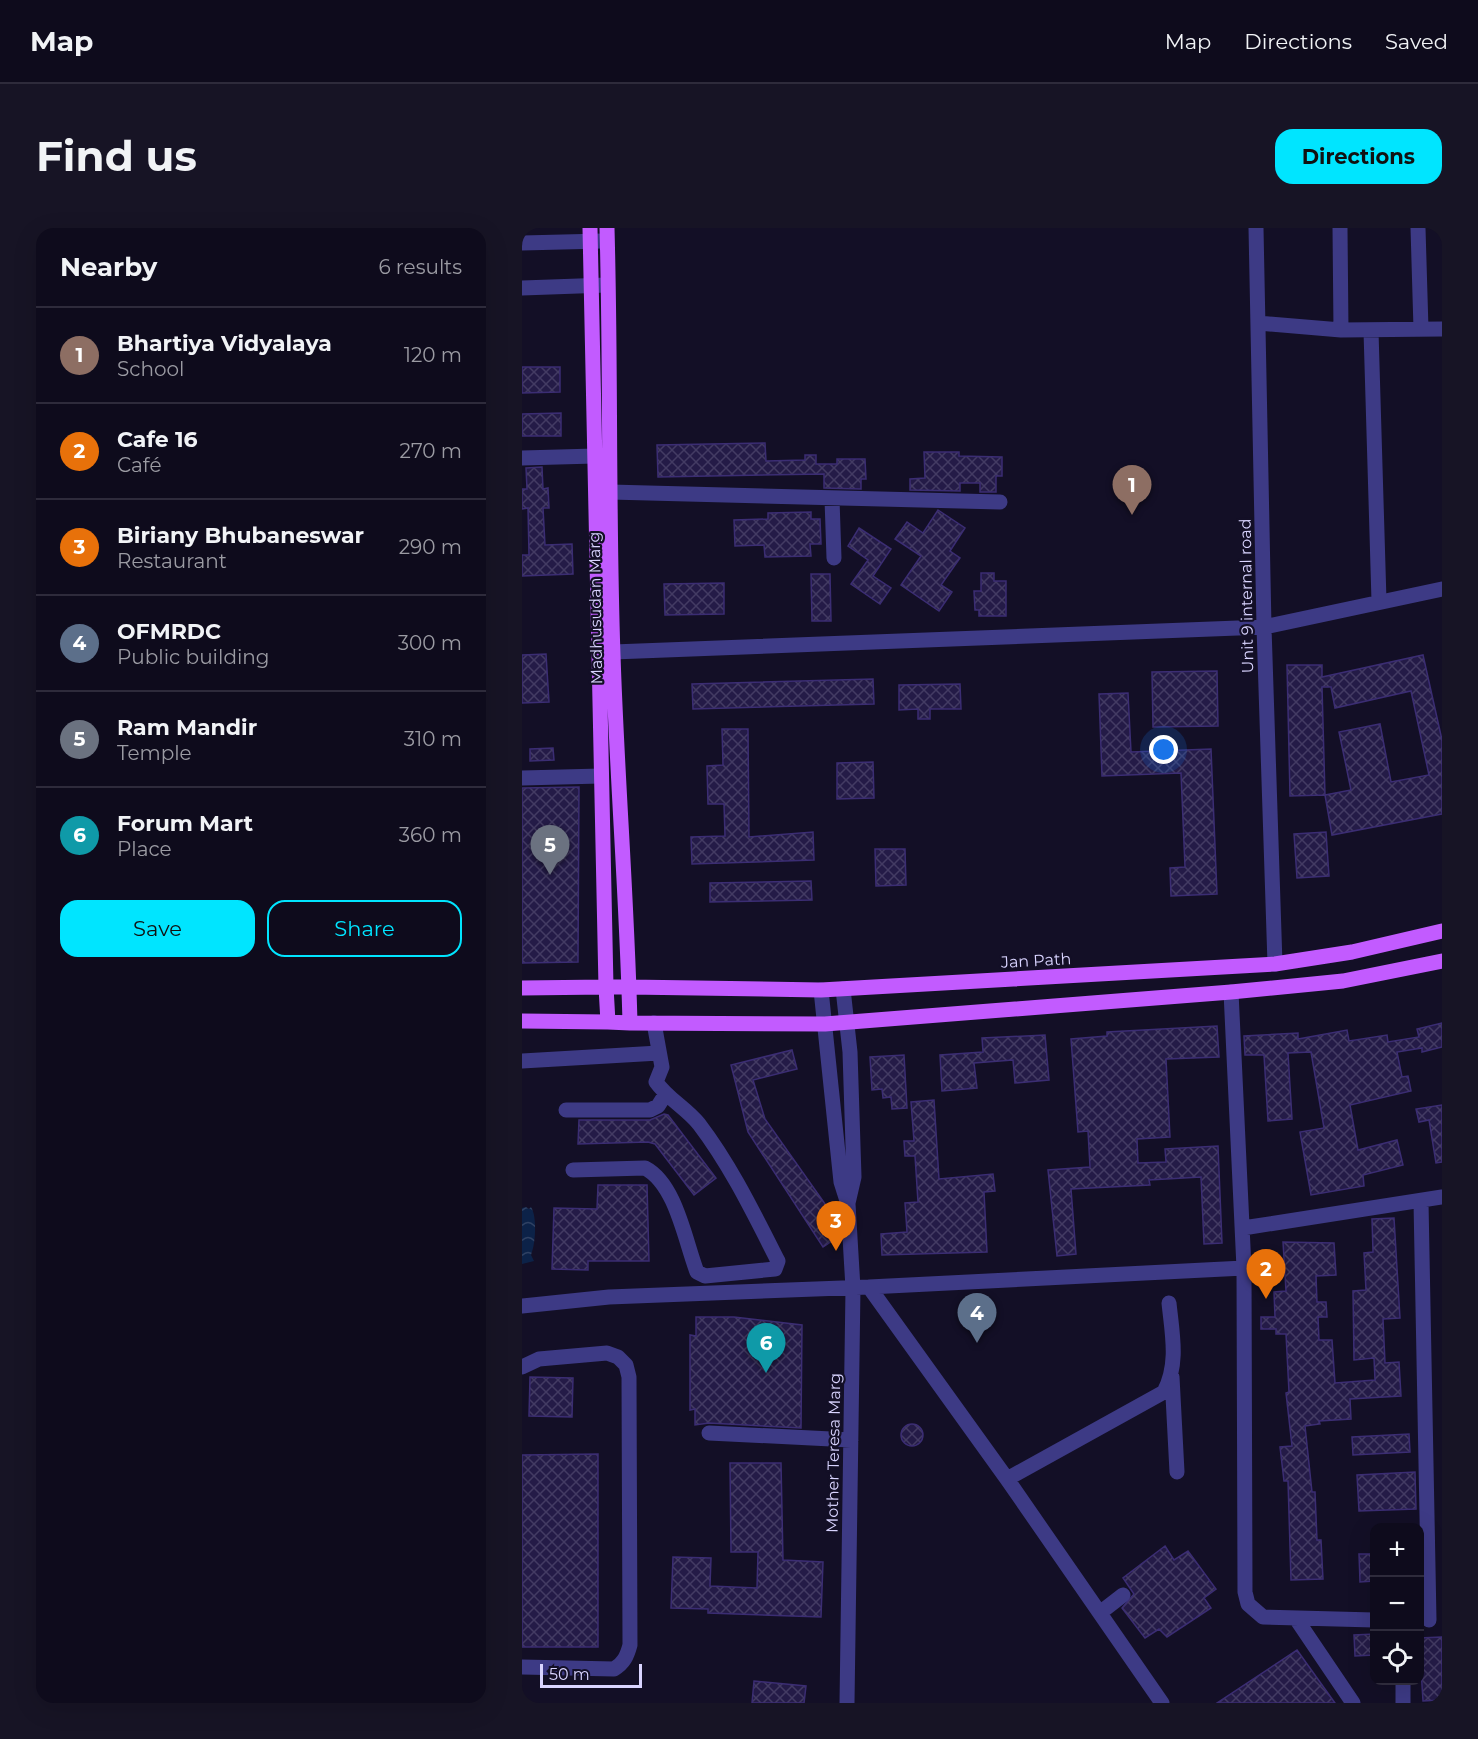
<!DOCTYPE html>
<html lang="en">
<head>
<meta charset="utf-8">
<style>
  :root { --surface:#0e0b1c; --page:#171425; --text:#f1f3f6; --muted:#9b9ba3; --line:#2e2b3b; --accent:#00e5ff }
  body { margin:0; font-family:Montserrat,sans-serif; background:var(--page); color:var(--text) }
  .controls { position:absolute; right:18px; bottom:18px; display:grid; overflow:hidden; border-radius:12px; box-shadow:0 6px 24px #0002 }
  .controls button { width:54px; height:54px; display:grid; place-items:center; padding:0; border:0; border-bottom:2px solid var(--line); background:var(--surface); color:var(--text); font:30px sans-serif }
  .scale { position:absolute; left:18px; bottom:15px; width:102px; box-sizing:border-box; padding-left:6px; border:3px solid #d9d4ff; border-top:0; font-size:16px; line-height:21px; white-space:nowrap; color:#d9d4ff; -webkit-text-stroke:4px #130f26; paint-order:stroke }
  .you { position:absolute; left:642px; top:522px; width:21px; height:21px; margin:-15px; border:4px solid #fff; border-radius:50%; background:#1a73e8; box-shadow:0 0 0 9px #1a73e833 }
  .badge { display:grid; place-items:center; width:39px; height:39px; border-radius:50%; background:var(--accent); color:#fff; font-size:20px; font-weight:700 }
  .pin { position:absolute; translate:-50% -50px; filter:drop-shadow(0 2px 3px #0008) }
  .pin::after { content:''; position:absolute; top:32px; width:21px; height:18px; background:inherit; clip-path:polygon(0 0,100% 0,50% 100%) }
  .list { margin:0; padding:0; list-style:none }
  h2 { display:flex; justify-content:space-between; align-items:center; height:78px; margin:0; padding:0 24px; font-size:26px }
  h2 small { font-size:20px; font-weight:400; color:var(--muted) }
  .list li { display:grid; grid-template-columns:39px 1fr auto; gap:18px; align-items:center; box-sizing:border-box; height:96px; padding:0 24px; border-top:2px solid var(--line) }
  .list b { display:block; font-size:22px; white-space:nowrap }
  .list p { margin:0; font-size:20px; white-space:nowrap; color:var(--muted) }
  .list em { font-size:20px; font-style:normal; color:var(--muted) }
  .actions { display:flex; gap:12px; padding:18px 24px }
  .actions a { flex:1; padding:14px 0; border:2px solid var(--accent); border-radius:18px; text-align:center; font-size:21px; color:var(--accent) }
  .actions .main { background:var(--accent); color:#111 }
  .icon { flex:none; width:33px; height:33px; fill:none; stroke:currentColor; stroke-width:2; stroke-linecap:round; stroke-linejoin:round }
  .map { position:relative; flex:none; width:920px; height:1475px; overflow:hidden; border-radius:18px }
  header { display:flex; align-items:center; gap:36px; box-sizing:border-box; height:84px; padding:0 30px; background:var(--surface); border-bottom:2px solid var(--line) }
  header strong { font-size:28px }
  nav { display:flex; gap:33px; margin-inline-start:auto; font-size:21px }
  .intro { display:flex; align-items:center; justify-content:space-between; box-sizing:border-box; height:144px; padding:0 36px }
  h1 { margin:0; font-size:42px }
  .button { padding:15px 27px; border-radius:18px; background:var(--accent); color:#111; font-size:21px; font-weight:700 }
  main { display:flex; gap:36px; padding:0 36px }
  aside { flex:1; background:var(--surface); border-radius:18px; box-shadow:0 6px 24px #0002 }
  .map>svg:first-child { display:block }
</style>
</head>
<body>
<header>
<strong>Map</strong>
<nav><a>Map</a><a>Directions</a><a>Saved</a></nav>
</header>
<div class="intro"><h1>Find us</h1><a class="button">Directions</a></div>
<main>
<aside>
<h2>Nearby<small>6 results</small></h2>
<ul class="list">
<li><span class="badge" style="background:#8d6e63">1</span><div><b>Bhartiya Vidyalaya</b><p>School</p></div><em>120 m</em></li>
<li><span class="badge" style="background:#e8710a">2</span><div><b>Cafe 16</b><p>Café</p></div><em>270 m</em></li>
<li><span class="badge" style="background:#e8710a">3</span><div><b>Biriany Bhubaneswar</b><p>Restaurant</p></div><em>290 m</em></li>
<li><span class="badge" style="background:#5c6f8a">4</span><div><b>OFMRDC</b><p>Public building</p></div><em>300 m</em></li>
<li><span class="badge" style="background:#6b7280">5</span><div><b>Ram Mandir</b><p>Temple</p></div><em>310 m</em></li>
<li><span class="badge" style="background:#0f9aa8">6</span><div><b>Forum Mart</b><p>Place</p></div><em>360 m</em></li>
</ul>
<div class="actions"><a class="main">Save</a><a>Share</a></div>
</aside>
<div class="map">
<svg width="920" height="1475" viewBox="0 0 920 1475">
  <defs>
    <pattern id="water-waves" width="16" height="10" patternUnits="userSpaceOnUse" patternTransform="scale(1.5)"><rect width="16" height="10" fill="#0c2248"/><path d="M0 5q4-4 8 0t8 0" fill="none" stroke="#2f4163"/></pattern>
    <pattern id="building-cross-hatch" width="8" height="8" patternUnits="userSpaceOnUse" patternTransform="scale(1.5)"><rect width="8" height="8" fill="#241b47"/><path d="M0 0l8 8M0 8l8-8" fill="none" stroke="#433b63"/></pattern>
  </defs>
  <rect width="100%" height="100%" fill="#130f26"/>
  <path fill="url(#water-waves)" d="M4,979L7,981L9,979C15,988 14,1015 9,1027L12,1033L0,1036V980Z"/>
  <path fill="url(#building-cross-hatch)" stroke="#3b2d73" stroke-width="1.5" fill-rule="evenodd" d="M0,139H38V164L0,165Z
    M39,185V208H0V186Z
    M243,215L244,233L283,232V227H294V236H315V231H343L344,251H339V261L302,260V246L136,249L135,217Z
    M402,224H437V228L480,229V248H474V264H458V255H438V263L388,262V251L403,250Z
    M20,239L21,261L26,260L27,280H21L23,317L50,316L51,346L0,348V327H7L6,280L0,281V261H5L4,240Z
    M416,282L443,300L428,323L438,330L419,357L430,364L417,383L379,357L399,328L373,311L385,294L401,305Z
    M289,284V291H298L299,316H288L289,328L243,329L242,317L213,318L212,292L246,291V285Z
    M337,300L369,321L351,348L369,360L358,376L329,356L346,332L326,318Z
    M459,345H472V353H484V388H457V382H453L452,363H459Z
    M289,346H308L309,393H290Z
    M202,355V386L143,387L142,356Z
    M24,426L27,474L0,475V427Z
    M901,427L920,512V586L810,607L803,567L768,568L765,437H800V449ZM800,459H809L813,480L889,463L907,547L869,554L858,496L817,504L829,562L803,567Z
    M695,443L696,498L631,499L630,444Z
    M351,451L352,476L171,481L170,456Z
    M438,456L439,481H408V491H396V481L377,482V457Z
    M606,465L609,524L689,521L695,666L649,668L648,640L663,639L659,545L580,548L577,466Z
    M200,501H226L227,609L291,604L292,632L170,636L169,609L203,608L202,576H186L185,538L201,537Z
    M31,520L32,532L8,533V521Z
    M351,534L352,570L315,571V535Z
    M57,559L56,734L0,735V560Z
    M804,604L807,648L775,650L772,606Z
    M353,621H383L384,657L354,658Z
    M289,653L290,672L188,674V655Z
    M920,795V819L900,824V820L875,824L880,849L886,848L889,863L828,877L836,922L875,912L881,937L841,947L842,958L789,967L778,904L802,900L789,824L766,825L770,891L746,893L742,827H723L722,808L776,805V811L825,802L827,813L865,807L866,814L897,809L895,801Z
    M695,798L697,829L644,831L648,909L615,911L616,935L644,934L643,921L696,918L700,1015L682,1016L679,949L627,952L628,957L549,961L554,1026L535,1028L526,942L568,939L566,903L556,904L549,811L585,808V804Z
    M523,807L527,852L493,855L491,832L452,835L455,860L420,863L418,827L461,824L460,810Z
    M270,822L275,841L231,852L243,891L313,990L307,994L316,1009L301,1019L226,904L209,837Z
    M382,827L385,880L370,881L369,869L361,870L360,861L350,862L348,829Z
    M412,872L417,951L471,946L473,963L462,964L465,1024L360,1027L359,1006L385,1004L383,975L396,974L393,928H383L382,913H392L389,874Z
    M920,877V934L914,935L907,892L897,894L894,881Z
    M142,886L146,887L194,950L172,967L133,916L126,914L56,916L57,892H128Z
    M76,957H125L127,1033H66V1042L30,1041L32,980L75,981Z
    M872,990L878,1090L861,1091L863,1135L877,1134L879,1168L828,1171L829,1191L797,1193L798,1196L783,1198L790,1264H793L795,1312H799L801,1351L769,1352L766,1253H762L758,1219L770,1218L764,1165L767,1164L764,1106H754V1101H739V1089H753L752,1064L764,1063L761,1014L812,1015L814,1047L794,1048L795,1074H804L805,1089H796L797,1112H810L813,1155L853,1152L852,1130L832,1132L831,1063L844,1062L842,1025L851,1024L850,991Z
    M174,1089H212L280,1097L279,1200L187,1195L173,1197V1181L168,1182V1107L174,1108Z
    M8,1149L51,1150L50,1189L7,1188Z
    M379 1207a11 11 0 1 1 22 0a11 11 0 1 1-22 0Z
    M887,1206L888,1224L831,1227L830,1209Z
    M76,1226V1419H0V1227Z
    M208,1235H259L261,1332L301,1334L299,1389L186,1385V1381L149,1380L151,1329L189,1330L188,1358L235,1360L236,1324H209Z
    M893,1244L894,1281L837,1283L835,1247Z
    M643,1318L652,1332L666,1323L694,1361L682,1370L689,1380L645,1409L637,1401L623,1410L600,1380L612,1366L601,1350Z
    M837,1326H852V1353L838,1354Z
    M852,1406V1427L833,1428L832,1407Z
    M920,1409V1472L901,1473L897,1410Z
    M775,1422L813,1475H695Z
    M232,1453L284,1458L282,1475H230Z"/>
  <g fill="none" stroke-linecap="round" stroke-linejoin="round">
    <path stroke="#3d3a85" stroke-width="15" d="M734,0L742,399L753,736
      M818,0L819,102
      M896,0L899,101
      M0,15L81,13
      M0,60L85,57
      M736,95L819,102L920,101
      M849,103L857,373
      M0,230L73,228
      M88,264L478,274
      M310,271L312,330
      M91,424L742,399L920,361
      M0,550L79,548
      M321,761L328,824L332,949L326,975
      M299,762L319,954L326,976L331,1060L325,1475
      M709,764L722,1040L723,1364L726,1376L741,1389L852,1392
      M0,833L137,825
      M44,882H128L136,878L143,867
      M51,942L123,940C154,956 163,1013 175,1044L183,1048L253,1041L256,1033C232,986 209,938 177,896C164,880 146,871 134,854L140,839L132,795
      M899,974L907,1392
      M721,1000L920,969
      M347,1059L722,1040
      M0,1078L87,1069L347,1059L485,1251L640,1475
      M0,1139L17,1131L85,1125L96,1129L104,1137L107,1149L108,1417C105,1428 102,1435 92,1441L0,1439
      M650,1149L655,1244
      M187,1205L329,1212
      M485,1251L642,1164C657,1136 650,1105 647,1075
      M579,1384L601,1367
      M775,1392L831,1475
      M881,1475V1452"/>
    <path stroke="#c25bff" stroke-width="15" d="M85,0C89,142 86,285 91,427C95,550 105,672 108,795L86,794L84,759H107L299,762L753,736L830,724L920,703
      M0,760L84,759L68,0
      M0,793L86,794
      M108,795L303,796L709,764L821,753L920,733"/>
  </g>
  <g text-anchor="middle" stroke-width="4.5" stroke-linejoin="round" paint-order="stroke">
    <g font-size="16" fill="#d9d4ff" stroke="#130f26">
      <text transform="translate(724 368) rotate(-91)" y="6">Unit 9 internal road</text>
      <text transform="translate(73 380) rotate(-91)" y="6">Madhusudan Marg</text>
      <text transform="translate(514 732) rotate(-3)" y="6">Jan Path</text>
      <text transform="translate(311 1225) rotate(-89)" y="6">Mother Teresa Marg</text>
    </g>
  </g>
</svg>
<div class="controls">
<button>+</button>
<button>−</button>
<button><svg class="icon" aria-label="locate" viewBox="0 0 24 24"><circle cx="12" cy="12" r="6"/><path d="M12 2v4M12 18v4M2 12h4M18 12h4"/></svg></button>
</div>
<div class="scale">50 m</div>
<div class="you"></div>
<div class="pin badge" style="left:610px;top:287px;background:#8d6e63">1</div>
<div class="pin badge" style="left:744px;top:1071px;background:#e8710a">2</div>
<div class="pin badge" style="left:314px;top:1023px;background:#e8710a">3</div>
<div class="pin badge" style="left:455px;top:1115px;background:#5c6f8a">4</div>
<div class="pin badge" style="left:28px;top:647px;background:#6b7280">5</div>
<div class="pin badge" style="left:244px;top:1145px;background:#0f9aa8">6</div>
</div>
</main>
</body>
</html>
